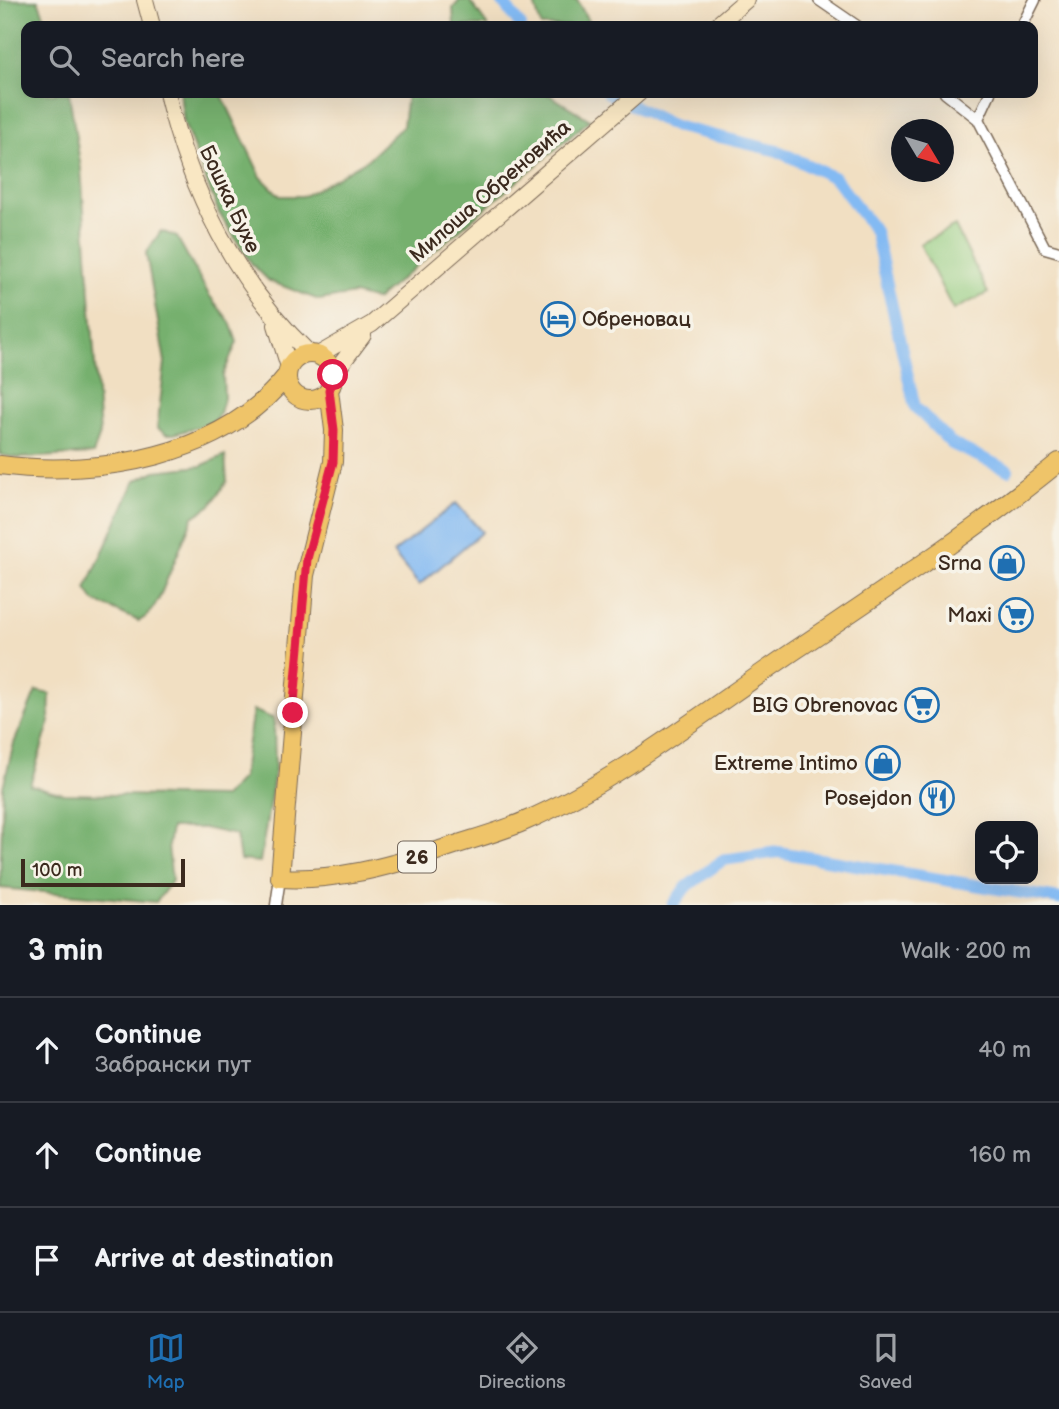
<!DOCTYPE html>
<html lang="en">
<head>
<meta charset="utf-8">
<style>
  :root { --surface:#171b24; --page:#242831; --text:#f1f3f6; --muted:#9ea1a6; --line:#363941; --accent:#1f6fb2 }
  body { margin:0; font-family:"Balsamiq Sans",sans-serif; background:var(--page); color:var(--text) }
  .controls { position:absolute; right:21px; bottom:21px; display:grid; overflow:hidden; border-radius:14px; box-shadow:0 7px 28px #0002 }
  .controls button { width:63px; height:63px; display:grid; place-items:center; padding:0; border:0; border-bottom:2px solid var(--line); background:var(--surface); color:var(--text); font:35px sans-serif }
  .compass { position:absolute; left:891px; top:119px; width:63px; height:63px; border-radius:50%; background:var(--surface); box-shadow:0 7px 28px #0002; rotate:128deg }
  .scale { position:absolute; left:21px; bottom:18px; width:164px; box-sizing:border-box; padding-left:7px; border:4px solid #3b2a1e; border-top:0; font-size:19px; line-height:24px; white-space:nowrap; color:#3b2a1e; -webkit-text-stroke:5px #f7f3e8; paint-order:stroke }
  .stop { position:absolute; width:21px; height:21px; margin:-16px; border:5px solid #e11d48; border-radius:50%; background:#fff }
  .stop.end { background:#e11d48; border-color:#fff; box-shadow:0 2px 7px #0008 }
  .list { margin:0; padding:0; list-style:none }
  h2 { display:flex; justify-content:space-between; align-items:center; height:91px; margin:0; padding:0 28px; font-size:30px }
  h2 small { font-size:23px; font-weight:400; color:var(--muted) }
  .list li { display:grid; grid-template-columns:46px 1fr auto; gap:21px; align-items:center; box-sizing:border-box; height:105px; padding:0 28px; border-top:2px solid var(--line) }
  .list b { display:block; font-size:26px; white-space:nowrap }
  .list p { margin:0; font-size:23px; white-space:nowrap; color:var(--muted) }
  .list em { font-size:23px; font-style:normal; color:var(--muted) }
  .icon { flex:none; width:38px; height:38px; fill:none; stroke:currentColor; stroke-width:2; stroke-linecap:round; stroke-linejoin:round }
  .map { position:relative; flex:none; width:1059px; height:905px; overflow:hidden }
  .search { position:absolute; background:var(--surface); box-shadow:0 7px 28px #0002; left:21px; right:21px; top:21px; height:77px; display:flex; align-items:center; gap:18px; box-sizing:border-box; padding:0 24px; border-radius:14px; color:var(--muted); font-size:26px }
  .sheet { height:406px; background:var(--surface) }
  nav { display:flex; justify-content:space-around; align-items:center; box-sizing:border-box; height:98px; border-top:2px solid var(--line); background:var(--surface); font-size:19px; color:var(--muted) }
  nav a { display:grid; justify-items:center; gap:4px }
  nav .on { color:var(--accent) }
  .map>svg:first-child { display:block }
</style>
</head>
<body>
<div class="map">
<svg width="1059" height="905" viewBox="0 0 1059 905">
  <rect width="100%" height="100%" fill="#f7f3e8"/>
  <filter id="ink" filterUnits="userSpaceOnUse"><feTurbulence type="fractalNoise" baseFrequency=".0143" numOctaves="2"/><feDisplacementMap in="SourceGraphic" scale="14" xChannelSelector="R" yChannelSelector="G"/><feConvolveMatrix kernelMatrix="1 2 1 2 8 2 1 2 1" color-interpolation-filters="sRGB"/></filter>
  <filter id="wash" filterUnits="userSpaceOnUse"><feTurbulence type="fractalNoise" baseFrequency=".00686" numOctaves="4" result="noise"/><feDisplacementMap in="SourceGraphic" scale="28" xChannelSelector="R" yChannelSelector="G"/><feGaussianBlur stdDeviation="1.57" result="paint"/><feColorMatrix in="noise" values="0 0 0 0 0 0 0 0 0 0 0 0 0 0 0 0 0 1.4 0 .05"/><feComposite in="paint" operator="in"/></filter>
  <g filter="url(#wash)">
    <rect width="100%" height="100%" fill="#f1dfc2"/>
    <path fill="#93cc7f" stroke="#677b4e" stroke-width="2" d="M955,226L988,293L953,310L920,244Z"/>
    <path fill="#76b06e" stroke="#586d46" stroke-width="2" d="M0,0H38L48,26H26V93H69L81,169L100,434L93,454L19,458L0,455Z
      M460,0H469L488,26H454L453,8Z
      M533,0H577L591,26H541Z
      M180,93H221L261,177L280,196H304L367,160L403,126L407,93H546L590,120L376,300L354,294L319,300L269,281L252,264L219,213L184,123Z
      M161,231L177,237L209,295L230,322L237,342L223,375L224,398L220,413L212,423L174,434H166L157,428L165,362L146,253Z
      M225,455L227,481L211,505L193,517L158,601L147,616L139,621L94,601L86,589L135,481L155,471L201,466Z
      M36,691L50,694L49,724L30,785L64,794L224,797L242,778L253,710L274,719L275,770L260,862L240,860L236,835L203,828H171L168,846L172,881L156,902L0,888L3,787L14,743Z"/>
    <path fill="#83baf3" stroke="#5f7288" stroke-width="2" d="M456,503L482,532L419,585L393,553Z"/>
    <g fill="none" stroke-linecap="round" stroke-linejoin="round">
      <path stroke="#83baf3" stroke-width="12" d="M501,0L521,26
        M608,93L674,126L778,151L835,178L875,231L915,407L952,444L1008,470
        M673,905L685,888L723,860L778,852L1059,899"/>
    </g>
  </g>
  <g filter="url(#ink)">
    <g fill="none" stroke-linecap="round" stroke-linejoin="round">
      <g stroke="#7b6957" stroke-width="13">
        <path id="street" d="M819,0L857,26
          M1022,26L1035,0
          M945,93L978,119L1045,248L1059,252
          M978,119L990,93
          M276,905L280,878"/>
      </g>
      <g stroke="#7b6957" stroke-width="18">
        <path id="secondary" d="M145,0L152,26
          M716,26L746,0
          M167,93C190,191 236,284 310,354
          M276,325L289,367
          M318,355L372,324L639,93
          M333,375L363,335"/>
      </g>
      <g stroke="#7b6957" stroke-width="20">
        <path id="primary" d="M287 377a23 23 0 1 1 46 0a23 23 0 1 1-46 0Z
          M329,390L334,430L333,462L305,575L280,878C336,881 387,867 440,850C468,840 498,833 525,821C617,782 713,705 797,649C886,589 976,530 1059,462
          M0,465C98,478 224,456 287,375"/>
      </g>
      <use href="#street" stroke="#fff" stroke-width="10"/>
      <use href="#secondary" stroke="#f9e7c3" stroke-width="16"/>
      <use href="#primary" stroke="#efc469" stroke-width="18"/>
    </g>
  </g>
  <g fill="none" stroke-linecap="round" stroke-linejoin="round" filter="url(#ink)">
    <path stroke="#e11d48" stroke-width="9" d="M293,713L307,559L333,462L334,430L329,390L333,375"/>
  </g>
  <defs>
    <g id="hotel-ring" transform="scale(1.75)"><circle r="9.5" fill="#f7f3e8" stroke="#1f6fb2" stroke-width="1.5"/><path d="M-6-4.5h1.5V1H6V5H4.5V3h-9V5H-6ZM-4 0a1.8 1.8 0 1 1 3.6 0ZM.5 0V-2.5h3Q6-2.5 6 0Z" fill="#1f6fb2"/></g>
    <g id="shop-ring" transform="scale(1.75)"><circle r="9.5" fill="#f7f3e8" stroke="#1f6fb2" stroke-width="1.5"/><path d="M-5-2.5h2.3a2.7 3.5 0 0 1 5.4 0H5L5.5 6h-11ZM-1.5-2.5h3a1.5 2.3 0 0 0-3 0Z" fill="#1f6fb2"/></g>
    <g id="supermarket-ring" transform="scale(1.75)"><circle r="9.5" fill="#f7f3e8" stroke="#1f6fb2" stroke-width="1.5"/><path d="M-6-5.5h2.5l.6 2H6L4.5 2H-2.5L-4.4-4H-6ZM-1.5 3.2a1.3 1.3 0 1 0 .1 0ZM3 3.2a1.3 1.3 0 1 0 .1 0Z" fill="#1f6fb2"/></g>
    <g id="restaurant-ring" transform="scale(1.75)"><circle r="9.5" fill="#f7f3e8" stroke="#1f6fb2" stroke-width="1.5"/><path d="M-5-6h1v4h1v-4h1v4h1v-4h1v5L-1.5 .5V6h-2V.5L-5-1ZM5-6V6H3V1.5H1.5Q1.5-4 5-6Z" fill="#1f6fb2"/></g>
  </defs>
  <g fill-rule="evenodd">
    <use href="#hotel-ring" x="558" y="319"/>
    <use href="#shop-ring" x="1007" y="563"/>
    <use href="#supermarket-ring" x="1016" y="615"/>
    <use href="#supermarket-ring" x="922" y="705"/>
    <use href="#shop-ring" x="883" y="763"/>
    <use href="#restaurant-ring" x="937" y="798"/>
  </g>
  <g text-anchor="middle" stroke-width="7" stroke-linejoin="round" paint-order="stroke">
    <rect fill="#f7f3e8" stroke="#73665b" stroke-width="2" x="398" y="841.5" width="38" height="31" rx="5"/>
    <g font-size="19" font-weight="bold" fill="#3b2a1e">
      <text x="417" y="864">26</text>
    </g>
    <g font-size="21" fill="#3b2a1e" stroke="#f7f3e8">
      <text transform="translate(490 191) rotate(-41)" y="7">Милоша Обреновића</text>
      <text transform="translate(230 199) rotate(65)" y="7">Бошка Бухе</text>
    </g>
    <g font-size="21" fill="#3b2a1e" stroke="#f7f3e8" text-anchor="end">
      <text x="582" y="326" text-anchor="start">Обреновац</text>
      <text x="982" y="570">Srna</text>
      <text x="992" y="622">Maxi</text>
      <text x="898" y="712">BIG Obrenovac</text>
      <text x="858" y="770">Extreme Intimo</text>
      <text x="912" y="805">Posejdon</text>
    </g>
  </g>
</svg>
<div class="controls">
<button><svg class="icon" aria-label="locate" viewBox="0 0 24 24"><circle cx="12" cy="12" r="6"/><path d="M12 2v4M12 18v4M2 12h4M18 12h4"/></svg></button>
</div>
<svg class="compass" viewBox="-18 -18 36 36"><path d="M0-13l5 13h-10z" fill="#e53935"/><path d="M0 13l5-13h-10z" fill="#9ea1a6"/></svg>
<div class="scale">100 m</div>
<div class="stop" style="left:333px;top:375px"></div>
<div class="stop end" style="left:293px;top:713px"></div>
<div class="search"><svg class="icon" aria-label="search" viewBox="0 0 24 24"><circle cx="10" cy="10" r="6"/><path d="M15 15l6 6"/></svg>Search here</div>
</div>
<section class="sheet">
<h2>3 min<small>Walk · 200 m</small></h2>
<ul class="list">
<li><svg class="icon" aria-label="ahead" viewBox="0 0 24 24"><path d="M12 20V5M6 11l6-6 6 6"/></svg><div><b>Continue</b><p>Забрански пут</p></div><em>40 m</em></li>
<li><svg class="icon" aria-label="ahead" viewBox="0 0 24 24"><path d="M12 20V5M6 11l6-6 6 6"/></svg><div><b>Continue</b></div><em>160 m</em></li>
<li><svg class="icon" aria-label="arrive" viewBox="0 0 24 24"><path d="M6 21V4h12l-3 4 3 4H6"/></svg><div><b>Arrive at destination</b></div></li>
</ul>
</section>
<nav>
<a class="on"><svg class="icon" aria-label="map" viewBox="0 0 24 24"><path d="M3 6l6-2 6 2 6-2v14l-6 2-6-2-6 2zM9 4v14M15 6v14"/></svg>Map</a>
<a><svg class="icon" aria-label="directions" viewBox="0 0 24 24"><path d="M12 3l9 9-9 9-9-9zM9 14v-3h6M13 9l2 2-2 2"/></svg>Directions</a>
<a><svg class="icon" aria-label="saved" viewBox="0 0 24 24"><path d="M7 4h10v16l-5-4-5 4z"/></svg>Saved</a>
</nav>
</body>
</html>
